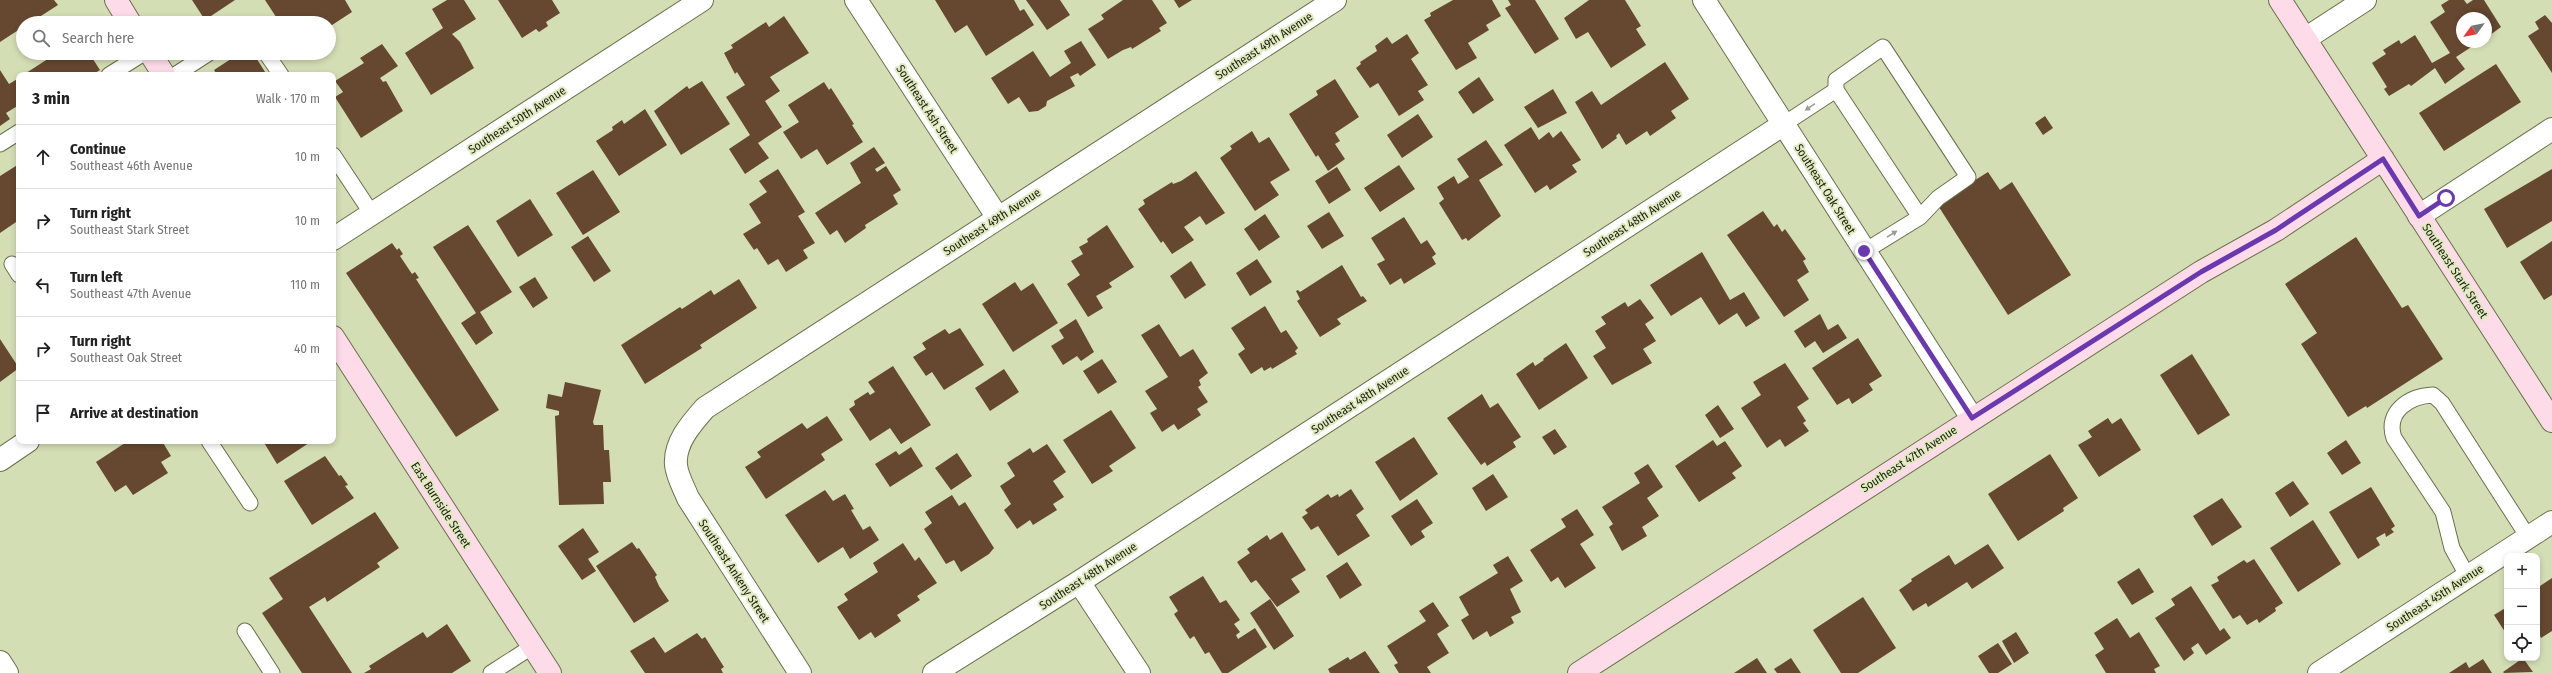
<!DOCTYPE html>
<html lang="en">
<head>
<meta charset="utf-8">
<style>
  :root { --surface:#fff; --page:#f6f6f6; --text:#222; --muted:#767676; --line:#e0e0e0 }
  body { margin:0; font-family:"Fira Sans Condensed",sans-serif; background:var(--page); color:var(--text) }
  .controls { position:absolute; right:12px; bottom:12px; display:grid; overflow:hidden; border-radius:8px; box-shadow:0 2px 6px #0003 }
  .controls button { width:36px; height:36px; display:grid; place-items:center; padding:0; border:0; border-bottom:1px solid var(--line); background:var(--surface); color:var(--text); font:20px sans-serif }
  .compass { position:absolute; left:2456px; top:12px; width:36px; height:36px; border-radius:50%; background:var(--surface); box-shadow:0 2px 6px #0003; rotate:237deg }
  .stop { position:absolute; width:12px; height:12px; margin:-9px; border:3px solid #6a38af; border-radius:50%; background:#fff }
  .stop.end { background:#6a38af; border-color:#fff; box-shadow:0 1px 4px #0008 }
  .list { margin:0; padding:0; list-style:none }
  h2 { display:flex; justify-content:space-between; align-items:center; height:52px; margin:0; padding:0 16px; font-size:17px }
  h2 small { font-size:13px; font-weight:400; color:var(--muted) }
  .list li { display:grid; grid-template-columns:26px 1fr auto; gap:12px; align-items:center; box-sizing:border-box; height:64px; padding:0 16px; border-top:1px solid var(--line) }
  .list b { display:block; font-size:15px; white-space:nowrap }
  .list p { margin:0; font-size:13px; white-space:nowrap; color:var(--muted) }
  .list em { font-size:13px; font-style:normal; color:var(--muted) }
  .icon { flex:none; width:22px; height:22px; fill:none; stroke:currentColor; stroke-width:2; stroke-linecap:round; stroke-linejoin:round }
  .map { position:relative; flex:none; width:2552px; height:673px; overflow:hidden }
  .search { position:absolute; background:var(--surface); box-shadow:0 2px 6px #0003; left:16px; top:16px; width:320px; height:44px; display:flex; align-items:center; gap:10px; box-sizing:border-box; padding:0 14px; border-radius:22px; color:var(--muted); font-size:15px }
  .panel { position:absolute; background:var(--surface); box-shadow:0 2px 6px #0003; left:16px; top:72px; width:320px; height:372px; border-radius:8px }
  .map>svg:first-child { display:block }
</style>
</head>
<body>
<div class="map">
<svg width="2552" height="673" viewBox="0 0 2552 673">
  <rect width="100%" height="100%" fill="#d4deb5"/>
  <path fill="#664830" d="M0,0H54L58,5L30,23H23V27L0,42Z
    M192,0H235L205,20Z
    M265,0H345L352,12L329,27V23H280Z
    M447,0H464L476,19L452,34L460,42L474,68L431,95L405,53L443,28L432,9Z
    M498,0H552L560,13L546,22L548,26L539,32L536,29L522,38Z
    M935,0H1014L1020,11L1024,9L1034,25L986,56L967,25L955,33Z
    M1026,0H1060L1070,15L1047,30Z
    M1123,0H1152L1167,23L1159,28L1161,31L1132,49L1131,47L1123,50L1108,59L1088,29L1104,19L1101,15Z
    M1174,0H1192L1179,8Z
    M1453,0H1492L1501,16L1486,25L1489,30L1468,43L1477,58L1456,70L1424,20L1431,16L1430,13Z
    M1508,0H1535L1559,39L1535,54L1505,8L1511,5Z
    M1589,0H1625L1641,26L1636,29L1646,45L1611,68L1588,32L1576,39L1564,18Z
    M2449,0H2464L2467,4L2473,0H2484L2501,27L2486,38V18H2462V42H2479L2456,57L2465,69L2445,84L2435,68L2411,86L2409,84L2389,96L2384,89L2387,87L2372,63L2386,54L2383,50L2399,40L2401,44L2415,35L2432,63L2450,53L2430,22L2445,12L2441,5Z
    M2545,15L2552,23V73L2528,36L2539,29L2535,22Z
    M784,16L809,53L770,77L780,91L765,101L782,127L758,143L769,158L745,174L729,149L750,135L726,97L745,85L737,72L735,74L724,53L733,48L731,45L766,22L769,27Z
    M1407,34L1419,53L1411,59L1428,85L1418,91L1424,100L1399,116L1378,83L1370,88L1356,68L1361,64L1360,62L1377,51L1375,46L1387,37L1392,44Z
    M1081,41L1096,65L1080,76L1078,73L1070,77L1075,86L1047,101L1046,106L1038,111L1029,112L1019,97L1008,104L991,78L1033,51L1050,77L1071,63L1064,51Z
    M382,44L398,66L380,78L383,82L386,81L403,111L361,138L335,97L343,92L335,81L364,63L360,58Z
    M57,53H89L100,70L92,75H23Z
    M240,53H253L267,75H217L214,70Z
    M1665,62L1689,99L1671,111L1676,118L1650,136L1647,131L1626,145L1619,133L1616,136L1617,138L1602,149L1575,102L1592,91L1601,105Z
    M2496,64L2521,102L2444,151L2419,113Z
    M0,70L9,84L19,78V105L6,113L10,119L0,126Z
    M1479,77L1494,100L1473,114L1458,92Z
    M1335,79L1359,117L1335,133L1340,141L1335,144L1345,159L1328,171L1318,155L1316,157L1289,114L1318,95L1316,91Z
    M702,81L730,124L681,155L654,111L687,86L689,89Z
    M824,82L829,90L831,88L854,124L852,125L863,142L827,165L817,149L801,159L783,132L799,122L788,105Z
    M1553,89L1567,113L1538,128L1524,107Z
    M645,109L667,145L619,176L596,141L613,130L612,127L622,120L624,124Z
    M1418,114L1433,137L1402,158L1387,135Z
    M2045,116L2053,128L2043,135L2035,123Z
    M1531,127L1539,140L1549,132L1553,138L1561,131L1581,160L1572,165L1577,172L1550,190L1547,185L1535,193L1504,145Z
    M1252,131L1259,143L1269,137L1290,170L1270,182L1279,195L1255,211L1220,158L1232,149L1230,146Z
    M1486,140L1503,165L1479,180L1501,216L1468,241L1466,238L1462,240L1439,203L1444,199L1437,187L1454,176L1458,184L1469,177L1457,159Z
    M874,147L885,163L875,169L877,172L886,166L901,190L893,195L898,204L865,225L866,228L845,243L837,230L830,235L815,213L861,183L850,163Z
    M19,164V220L0,233V176Z
    M1399,165L1415,189L1380,212L1364,188Z
    M1337,167L1351,190L1329,204L1315,181Z
    M778,169L805,212L798,216L815,243L803,250L808,258L786,272L778,259L768,265L757,248L754,250L743,234L761,223L749,204L767,192L759,181Z
    M2552,169V221L2507,248L2484,209Z
    M593,170L620,212L583,235L556,193Z
    M1196,171L1225,213L1206,225L1200,216L1184,227L1194,240L1172,254L1163,241L1161,243L1138,209L1145,204L1143,200L1172,182L1173,184L1181,181Z
    M1988,172L2000,190L2012,182L2071,275L2008,315L1937,204Z
    M530,199L553,235L518,257L496,221Z
    M1763,211L1774,227L1777,224L1782,232L1785,229L1806,259L1803,261L1809,272L1797,280L1809,300L1784,317L1727,235Z
    M1329,212L1344,236L1322,249L1307,226Z
    M1265,214L1280,237L1259,251L1244,229Z
    M1404,217L1421,244L1427,240L1436,254L1432,257L1436,264L1404,284L1401,278L1390,285L1377,264L1385,260L1371,238Z
    M468,225L512,292L480,312L493,333L476,345L461,323L476,313L433,247Z
    M1107,225L1134,267L1109,283L1112,287L1096,296L1103,308L1088,317L1067,284L1080,275L1071,261L1083,254L1079,247L1088,242L1087,239Z
    M588,236L611,271L594,282L571,247Z
    M2356,237L2402,308L2408,305L2443,359L2367,408L2366,406L2348,417L2301,344L2317,333L2285,284Z
    M2552,241V295L2544,300L2520,262Z
    M392,243L397,250L399,248L403,254L400,256L412,274L415,272L419,278L416,279L499,410L456,437L346,273Z
    M1702,252L1730,300L1744,292L1760,318L1746,327L1737,313L1719,325L1701,297L1671,316L1650,285Z
    M1257,259L1272,282L1250,296L1236,273Z
    M1191,261L1206,285L1185,299L1170,276Z
    M1342,265L1361,297L1363,296L1367,301L1337,319L1341,324L1320,337L1297,301L1300,299L1296,291L1298,290L1300,292Z
    M535,277L548,298L533,308L519,287Z
    M739,279L757,308L700,345L702,348L645,384L621,345L680,307L682,309L711,290L714,295Z
    M1015,282L1021,291L1033,283L1058,323L1013,352L982,304Z
    M1640,299L1654,318L1645,324L1656,341L1643,349L1652,363L1612,385L1593,356L1606,348L1595,331L1606,324L1601,317L1625,302L1628,307Z
    M1265,306L1281,333L1286,330L1298,348L1295,351L1297,354L1272,369L1271,367L1264,371L1262,367L1251,374L1238,354L1245,349L1231,328Z
    M1820,314L1828,330L1838,324L1847,338L1823,353L1815,341L1805,348L1794,331Z
    M1076,319L1094,352L1081,361L1077,356L1063,365L1051,346L1064,338L1059,330Z
    M1159,324L1180,357L1193,349L1208,373L1199,380L1201,385L1198,387L1208,402L1197,409L1201,415L1178,430L1174,424L1162,432L1150,413L1157,409L1145,391L1168,377L1141,335Z
    M960,328L984,365L944,390L932,372L926,376L913,357L926,349L922,343L945,329L949,334Z
    M1858,338L1882,376L1869,384L1873,390L1852,404L1849,398L1837,405L1812,368Z
    M0,339L19,368L0,382Z
    M1566,343L1588,378L1539,410L1516,374L1533,362L1535,366L1544,360L1543,359Z
    M2192,354L2230,415L2198,435L2160,375Z
    M1102,359L1117,382L1098,394L1083,371Z
    M1785,363L1809,399L1797,407L1806,421L1803,423L1809,431L1785,447L1780,439L1767,448L1741,408L1761,395L1753,382Z
    M893,366L931,425L901,444L890,428L870,441L849,409L855,405L854,401L868,392L870,395L875,392L868,382Z
    M1004,369L1019,392L990,411L975,388Z
    M565,382L601,390L593,422L594,425H603L604,450H609L611,482H603L604,504L559,505L555,416L559,415V411L546,408L548,394L562,397Z
    M1482,394L1490,408L1498,403L1521,437L1513,442L1516,447L1487,466L1485,462L1481,465L1447,418Z
    M1718,405L1734,429L1720,438L1705,415Z
    M1111,410L1136,448L1109,466L1113,471L1092,484L1063,440Z
    M827,416L843,440L821,454L825,460L766,499L745,467L761,457L757,452L802,423L807,429Z
    M2108,418L2112,424L2121,418L2141,450L2099,477L2078,445L2092,437L2088,431Z
    M1555,429L1567,447L1554,455L1542,437Z
    M1414,437L1438,474L1400,501L1375,462Z
    M1713,440L1717,446L1725,441L1742,466L1732,473L1736,478L1699,502L1675,466Z
    M2346,440L2361,463L2342,475L2327,453Z
    M128,441H162L171,456L161,462L168,473L133,495L126,485L115,492L96,462Z
    M263,441H312L277,464Z
    M1047,444L1066,472L1053,481L1064,497L1053,504L1057,510L1033,525L1030,520L1017,529L1004,510L1011,504L1000,486L1015,476L1007,463L1030,448L1033,453Z
    M911,447L923,466L890,487L875,464L896,451L899,455Z
    M957,453L972,476L951,490L935,468Z
    M2050,454L2078,498L2063,508L2064,511L2018,541L1988,494Z
    M325,456L339,476L341,475L348,485L345,486L354,498L312,525L284,481Z
    M1648,464L1663,487L1647,498L1659,516L1642,527L1647,536L1622,551L1609,527L1613,524L1602,507L1640,483L1634,473Z
    M1493,474L1508,497L1486,511L1472,488Z
    M2293,481L2309,504L2290,517L2275,493Z
    M2371,487L2395,526L2391,529L2394,532L2386,537L2385,533L2376,538L2380,545L2358,559L2329,512Z
    M1351,489L1364,509L1356,515L1370,536L1338,556L1318,526L1311,530L1302,517L1308,513L1305,510L1328,494L1331,498L1338,494L1339,497Z
    M825,490L833,501L845,494L854,509L851,510L863,530L870,526L879,540L850,559L843,547L818,563L785,515Z
    M952,495L959,506L965,502L994,548L989,554L961,572L954,560L946,564L924,529L932,523L925,512Z
    M2222,498L2242,527L2212,546L2193,516Z
    M1417,499L1433,523L1421,531L1425,537L1411,546L1391,516Z
    M1577,509L1594,535L1580,544L1596,568L1565,588L1558,577L1551,582L1530,550L1566,527L1561,519Z
    M375,512L399,548L377,563L380,567L327,602L325,597L309,607L352,673H302L262,613L283,599L269,578Z
    M2313,520L2341,564L2298,592L2270,548Z
    M583,528L599,552L588,559L596,571L582,580L558,546Z
    M1282,532L1306,570L1291,579L1300,592L1277,607L1256,580L1251,583L1237,562L1250,553L1247,549L1267,535L1270,540Z
    M632,542L637,549L639,548L657,575L655,577L659,586L669,601L634,623L596,566Z
    M903,543L915,561L919,557L937,583L917,596L920,600L897,615L901,621L875,638L871,632L859,640L837,607L848,600L844,594L878,572L873,563Z
    M1988,544L2004,568L1972,589L1967,582L1928,607L1926,603L1913,611L1899,590L1912,581L1911,579L1949,555L1955,565Z
    M1508,556L1523,581L1510,589L1521,612L1511,617L1514,623L1490,637L1487,631L1473,640L1461,620L1469,615L1459,597L1498,573L1493,565Z
    M2254,559L2283,603L2275,608L2276,611L2259,623L2257,619L2247,625L2240,615L2233,619L2211,585L2219,581L2217,577L2244,560L2247,563Z
    M1347,562L1362,585L1340,599L1326,576Z
    M2139,568L2154,592L2132,605L2117,582Z
    M1203,576L1220,603L1226,600L1240,620L1234,624L1240,632L1236,635L1238,639L1255,628L1267,647L1228,673H1222L1209,652L1205,654L1194,636L1190,639L1174,614L1178,611L1169,597Z
    M2552,578V631L2541,638L2539,634L2537,635V588Z
    M2191,586L2220,631L2224,628L2231,638L2206,655L2198,643L2191,648L2194,653L2184,661L2155,618L2175,605L2171,599Z
    M1863,597L1896,648L1858,673H1841L1813,630Z
    M1270,599L1294,636L1274,650L1250,613Z
    M1433,602L1449,626L1437,634L1449,653L1427,667L1431,673H1399L1394,665L1398,663L1387,646L1426,621L1419,611Z
    M2507,607V635L2494,615Z
    M2117,618L2130,638L2139,632L2160,666L2154,669L2156,673H2106L2095,655L2104,649L2094,633Z
    M447,624L471,661L452,673H364L371,669L369,666L423,632L427,638Z
    M2016,632L2029,653L2014,663L2002,641Z
    M697,633L702,639L705,637L724,667L721,669L723,673H645L630,651L654,637L665,653Z
    M1998,643L2012,664L1998,673H1989L1978,656Z
    M1365,651L1380,673H1330L1328,669L1348,657L1350,660Z
    M1757,658L1767,673H1734Z
    M1791,658L1801,673H1777L1774,669Z
    M2523,658L2533,672L2504,673L2503,672Z
    M2483,659L2492,673H2449L2466,662L2469,668Z"/>
  <g fill="none" stroke-linecap="round" stroke-linejoin="round">
    <g stroke="#69714c" stroke-width="17">
      <path id="lane" d="M266,53L281,75
        M109,75L144,53
        M175,75L209,53
        M1784,124L1836,90
        M0,144L19,132
        M333,155L372,214
        M1865,251L1920,217L1938,198L1968,177L1883,47L1836,80V90L1920,217
        M12,264L19,275
        M209,441L250,503
        M2468,577L2452,548L2443,512L2394,438C2385,412 2409,396 2433,395L2442,403L2528,537
        M245,631L272,673
        M491,673L533,646"/>
    </g>
    <g stroke="#69714c" stroke-width="24">
      <path id="street" d="M856,0L998,218
        M1704,0L1972,418
        M2305,39L2365,0
        M2419,216L2552,129
        M333,239L702,0
        M0,460L28,441
        M1079,582L1139,673
        M0,662L7,673
        M800,673L688,498C684,488 677,476 676,465C674,443 691,424 705,408L1335,0
        M934,673L1079,582L1784,124
        M2319,673L2552,522"/>
    </g>
    <g stroke="#69714c" stroke-width="24">
      <path id="secondary" d="M116,0L130,23
        M2280,0L2552,421
        M150,53L164,75
        M333,337L550,673
        M1579,673L2201,272L2276,230L2383,159"/>
    </g>
    <use href="#lane" stroke="#fff" stroke-width="15"/>
    <use href="#street" stroke="#fff" stroke-width="22"/>
    <use href="#secondary" stroke="#fedbe8" stroke-width="22"/>
  </g>
  <defs><path id="oneway-solid" d="M-6-.8H1V-3.2L6.5 0L1 3.2V.8H-6Z"/></defs>
  <g fill="#9b9c95">
    <use href="#oneway-solid" transform="translate(1810 107) rotate(146)"/>
    <use href="#oneway-solid" transform="translate(1892 234) rotate(-32)"/>
  </g>
  <g fill="none" stroke-linecap="round" stroke-linejoin="round">
    <path stroke="#6a38af" stroke-width="5" d="M1864,251L1972,418L2201,272L2276,230L2383,159L2419,216L2446,198"/>
  </g>
  <g text-anchor="middle" stroke-width="4" stroke-linejoin="round" paint-order="stroke">
    <g font-size="12" fill="#202314" stroke="#e1ebc1">
      <text transform="translate(1264 46) rotate(-33)" y="4">Southeast 49th Avenue</text>
      <text transform="translate(927 109) rotate(57)" y="4">Southeast Ash Street</text>
      <text transform="translate(517 120) rotate(-33)" y="4">Southeast 50th Avenue</text>
      <text transform="translate(1825 189) rotate(58)" y="4">Southeast Oak Street</text>
      <text transform="translate(992 222) rotate(-33)" y="4">Southeast 49th Avenue</text>
      <text transform="translate(1632 223) rotate(-33)" y="4">Southeast 48th Avenue</text>
      <text transform="translate(2455 271) rotate(57)" y="4">Southeast Stark Street</text>
      <text transform="translate(1360 400) rotate(-33)" y="4">Southeast 48th Avenue</text>
      <text transform="translate(1909 459) rotate(-33)" y="4">Southeast 47th Avenue</text>
      <text transform="translate(441 505) rotate(57)" y="4">East Burnside Street</text>
      <text transform="translate(734 571) rotate(57)" y="4">Southeast Ankeny Street</text>
      <text transform="translate(1088 576) rotate(-33)" y="4">Southeast 48th Avenue</text>
      <text transform="translate(2435 598) rotate(-33)" y="4">Southeast 45th Avenue</text>
    </g>
  </g>
</svg>
<div class="controls">
<button>+</button>
<button>−</button>
<button><svg class="icon" aria-label="locate" viewBox="0 0 24 24"><circle cx="12" cy="12" r="6"/><path d="M12 2v4M12 18v4M2 12h4M18 12h4"/></svg></button>
</div>
<svg class="compass" viewBox="-18 -18 36 36"><path d="M0-13l5 13h-10z" fill="#e53935"/><path d="M0 13l5-13h-10z" fill="#767676"/></svg>
<div class="stop" style="left:2446px;top:198px"></div>
<div class="stop end" style="left:1864px;top:251px"></div>
<div class="search"><svg class="icon" aria-label="search" viewBox="0 0 24 24"><circle cx="10" cy="10" r="6"/><path d="M15 15l6 6"/></svg>Search here</div>
<section class="panel">
<h2>3 min<small>Walk · 170 m</small></h2>
<ul class="list">
<li><svg class="icon" aria-label="ahead" viewBox="0 0 24 24"><path d="M12 20V5M6 11l6-6 6 6"/></svg><div><b>Continue</b><p>Southeast 46th Avenue</p></div><em>10 m</em></li>
<li><svg class="icon" aria-label="right" viewBox="0 0 24 24"><path d="M7 20v-9h11M14 6l5 5-5 5"/></svg><div><b>Turn right</b><p>Southeast Stark Street</p></div><em>10 m</em></li>
<li><svg class="icon" aria-label="left" viewBox="0 0 24 24"><path d="M17 20v-9H6M10 6l-5 5 5 5"/></svg><div><b>Turn left</b><p>Southeast 47th Avenue</p></div><em>110 m</em></li>
<li><svg class="icon" aria-label="right" viewBox="0 0 24 24"><path d="M7 20v-9h11M14 6l5 5-5 5"/></svg><div><b>Turn right</b><p>Southeast Oak Street</p></div><em>40 m</em></li>
<li><svg class="icon" aria-label="arrive" viewBox="0 0 24 24"><path d="M6 21V4h12l-3 4 3 4H6"/></svg><div><b>Arrive at destination</b></div></li>
</ul>
</section>
</div>
</body>
</html>
